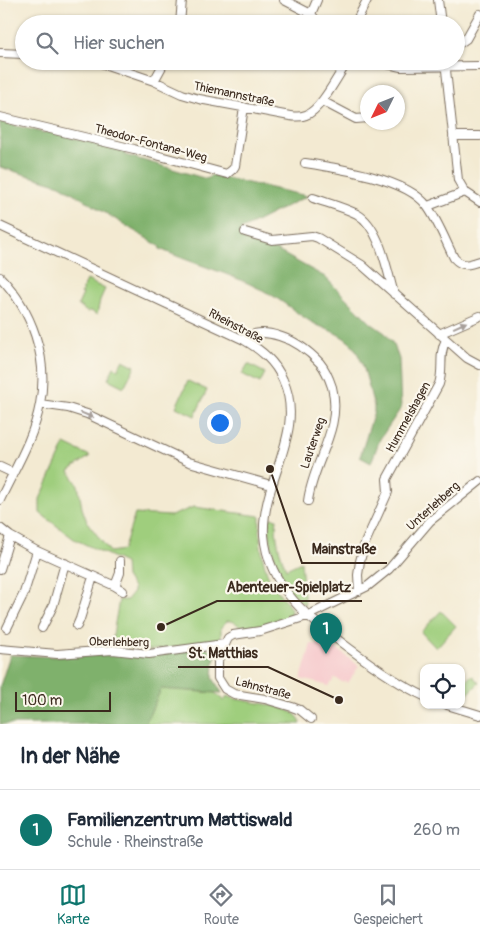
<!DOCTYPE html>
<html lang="de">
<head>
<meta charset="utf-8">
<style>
  :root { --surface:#fff; --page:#f6f6f7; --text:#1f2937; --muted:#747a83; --line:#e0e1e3; --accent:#0f766e }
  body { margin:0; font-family:Pangolin,sans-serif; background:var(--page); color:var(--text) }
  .controls { position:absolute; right:15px; bottom:15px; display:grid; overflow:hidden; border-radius:10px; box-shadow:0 1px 4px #0004 }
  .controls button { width:45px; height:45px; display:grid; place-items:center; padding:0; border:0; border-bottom:1px solid var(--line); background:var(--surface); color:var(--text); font:25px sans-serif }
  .compass { position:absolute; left:360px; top:85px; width:45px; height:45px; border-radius:50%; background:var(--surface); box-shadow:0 1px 4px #0004; rotate:227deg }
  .scale { position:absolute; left:15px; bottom:12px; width:96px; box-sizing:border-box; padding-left:5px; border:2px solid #3b2a1e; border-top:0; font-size:14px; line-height:18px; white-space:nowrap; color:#3b2a1e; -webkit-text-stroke:4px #fbf7ec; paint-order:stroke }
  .you { position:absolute; left:219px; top:422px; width:18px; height:18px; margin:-12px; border:4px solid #fff; border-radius:50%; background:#1a73e8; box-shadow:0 0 0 8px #1a73e833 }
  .badge { display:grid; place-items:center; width:32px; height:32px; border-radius:50%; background:var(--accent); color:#fff; font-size:16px; font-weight:700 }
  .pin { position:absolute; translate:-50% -41px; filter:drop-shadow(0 1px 2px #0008) }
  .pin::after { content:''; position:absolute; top:26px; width:18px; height:15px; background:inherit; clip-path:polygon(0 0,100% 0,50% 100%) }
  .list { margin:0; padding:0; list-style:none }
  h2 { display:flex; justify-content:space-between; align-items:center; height:65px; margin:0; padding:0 20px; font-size:21px }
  h2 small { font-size:16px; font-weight:400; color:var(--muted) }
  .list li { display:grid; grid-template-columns:32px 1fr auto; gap:15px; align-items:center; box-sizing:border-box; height:80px; padding:0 20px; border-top:1px solid var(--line) }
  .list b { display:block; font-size:19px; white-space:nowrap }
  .list p { margin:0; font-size:16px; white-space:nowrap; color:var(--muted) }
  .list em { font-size:16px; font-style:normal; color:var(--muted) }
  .icon { flex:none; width:28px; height:28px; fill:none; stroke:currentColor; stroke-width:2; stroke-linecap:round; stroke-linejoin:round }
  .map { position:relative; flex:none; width:480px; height:724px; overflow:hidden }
  .search { position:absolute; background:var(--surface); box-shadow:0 1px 4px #0004; left:15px; right:15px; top:15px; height:55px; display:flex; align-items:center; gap:12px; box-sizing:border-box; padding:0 18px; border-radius:28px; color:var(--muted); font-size:19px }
  .sheet { height:145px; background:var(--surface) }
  nav { display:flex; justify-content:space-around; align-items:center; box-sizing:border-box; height:70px; border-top:1px solid var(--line); background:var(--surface); font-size:14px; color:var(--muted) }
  nav a { display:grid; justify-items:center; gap:2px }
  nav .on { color:var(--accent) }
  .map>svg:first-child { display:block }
</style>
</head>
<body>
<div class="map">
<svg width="480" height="724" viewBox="0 0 480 724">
  <rect width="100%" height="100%" fill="#fbf7ec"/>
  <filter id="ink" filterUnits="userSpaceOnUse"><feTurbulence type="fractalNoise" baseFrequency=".02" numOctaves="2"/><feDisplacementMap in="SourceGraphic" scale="10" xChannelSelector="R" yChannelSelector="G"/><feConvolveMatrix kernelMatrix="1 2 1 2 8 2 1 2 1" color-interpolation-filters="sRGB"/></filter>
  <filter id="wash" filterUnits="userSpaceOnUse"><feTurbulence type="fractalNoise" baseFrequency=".0096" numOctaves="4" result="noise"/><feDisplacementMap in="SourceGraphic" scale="20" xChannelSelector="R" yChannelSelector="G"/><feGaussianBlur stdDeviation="1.12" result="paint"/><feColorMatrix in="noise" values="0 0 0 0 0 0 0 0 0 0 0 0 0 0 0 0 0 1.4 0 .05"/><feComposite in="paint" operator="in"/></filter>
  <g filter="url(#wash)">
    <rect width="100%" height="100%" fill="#f3ead2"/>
    <path fill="#f7cfd0" d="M325,640L359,666L348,683L345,681L344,683L335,678L329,686L301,679L311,644H321Z"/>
    <path fill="#9fce7d" stroke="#6d7c4e" d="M87,280L105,289L100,300L97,315L91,311L87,312L78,305L83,294L81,293Z
      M123,360L135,366L124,387L108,379L114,367L118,369Z
      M248,364L265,373L260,383L242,374Z
      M188,381L207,390L195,416L176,407Z
      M65,444L90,456L69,471L78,485L82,508L87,522L110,552L123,550L135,514L171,516L194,507L260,516C259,537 261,560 270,580C276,590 285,599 291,609L290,617C283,622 253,631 244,628C237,626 236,620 227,621L221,627V637L217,642L152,650L111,646L119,600H127L133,592V588L126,577L125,563L74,539L40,513V499Z
      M270,518L277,519C274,536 280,553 286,569L301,562L305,606C301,602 296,599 293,595C279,578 266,539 270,518Z
      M441,611L456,626L436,648L421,632Z
      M472,675L479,683L463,699L461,697V685Z
      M161,689L215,693L224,701L227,696C243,704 298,702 301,724H145Z"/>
    <path fill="#7fb16c" stroke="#5d6e45" d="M0,122L45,133L46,131L125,151V155L207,179L212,175L307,196L240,230L325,277L372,324L385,333L394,345L399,359L401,408L380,439L371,463L360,457L374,412V406C368,387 365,362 353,346C344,335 328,330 317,325C297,315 282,299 262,290C230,273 193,264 160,249L159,246L60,185L0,167Z
      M218,648L214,662L213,678L222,693L161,689L145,724H0V686L10,655L59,657Z"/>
  </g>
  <g filter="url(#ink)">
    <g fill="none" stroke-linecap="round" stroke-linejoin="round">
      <g stroke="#7b6d5d" stroke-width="10">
        <path id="minor" d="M284,0L311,14
          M317,0L311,14L319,24
          M438,0L441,24
          M180,24L182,0
          M355,24L367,0
          M456,46L466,39L480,14
          M0,53L24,54
          M95,61L154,81L182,94L199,99L290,116C296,117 301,117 306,115C321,110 338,75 348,61
          M374,61L401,67L480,66
          M445,61L458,180L465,192L480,202
          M154,81L165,61
          M322,101L356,119L368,118
          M0,117L134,149L227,174L233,169L235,166L244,107
          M453,136H480
          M305,163C338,168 408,179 427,206C438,221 446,242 454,258C462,267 469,265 480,261
          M313,198C327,203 343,207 357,214C380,227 387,270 394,294
          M428,206L465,192
          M0,226L244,340C261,350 275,361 283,380C307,432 261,481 264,535C268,588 311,620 350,649C373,666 398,684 424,696
          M245,232L272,240L312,236L318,238L362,265L467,358L480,365
          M0,277C32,310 49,358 40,404C34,438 14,470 0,500
          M439,334L480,316
          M244,340C253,331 267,332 279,336C296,341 308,350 320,363C326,370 329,378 332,387C343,429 313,461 308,501
          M40,404L68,408L87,414L189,462L271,485
          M0,467L13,473
          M0,528L10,536L37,551L115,586L123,591
          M0,569L10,536
          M115,586L120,573V561
          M359,591L358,575L360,561L365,543L388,492L387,479L439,384C444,369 438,354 446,340
          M77,626L80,619L93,577
          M7,628L24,593L37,551
          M42,628L53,606L65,563
          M0,649L57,654L113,650L149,654L224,644
          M447,705L480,715
          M311,719L300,710L292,707L265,699L234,694L225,689L218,678V660L228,638L233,635L260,631L307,616L368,586L389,569L430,521L480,481"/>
      </g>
      <use href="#minor" stroke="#fff" stroke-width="8"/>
    </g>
    <defs><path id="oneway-solid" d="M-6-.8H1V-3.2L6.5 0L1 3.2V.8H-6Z" transform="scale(1.25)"/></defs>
    <g fill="#a79f9a">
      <use href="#oneway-solid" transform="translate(460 325) rotate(-24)"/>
      <use href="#oneway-solid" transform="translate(87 415) rotate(22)"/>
    </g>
  </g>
  <g text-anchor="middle" stroke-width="4.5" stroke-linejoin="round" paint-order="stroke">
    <g font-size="12" fill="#3b2a1e" stroke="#fbf7ec">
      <text transform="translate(234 94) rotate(12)" y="4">Thiemannstraße</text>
      <text transform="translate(151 143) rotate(15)" y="4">Theodor-Fontane-Weg</text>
      <text transform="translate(236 326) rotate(28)" y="4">Rheinstraße</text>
      <text transform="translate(408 417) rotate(-61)" y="4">Hummelshagen</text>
      <text transform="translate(313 443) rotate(-71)" y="4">Lauterweg</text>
      <text transform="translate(433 506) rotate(-42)" y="4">Unterlehberg</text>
      <text transform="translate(119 642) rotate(1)" y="4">Oberlehberg</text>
      <text transform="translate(263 688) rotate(15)" y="4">Lahnstraße</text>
    </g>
  </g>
  <path fill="none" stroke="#3b2a1e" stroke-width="2" d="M270 469L302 563H387M161 627L217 601H362M339 700L268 667H178"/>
  <g fill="#3b2a1e" stroke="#fbf7ec" stroke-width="2">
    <circle cx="270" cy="469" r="5"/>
    <circle cx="161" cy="627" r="5"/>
    <circle cx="339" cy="700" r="5"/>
  </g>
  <g font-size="14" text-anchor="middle" font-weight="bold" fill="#3b2a1e" stroke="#fbf7ec" stroke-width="4.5" stroke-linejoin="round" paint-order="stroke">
    <text x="344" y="554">Mainstraße</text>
    <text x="289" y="592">Abenteuer-Spielplatz</text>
    <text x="223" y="658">St. Matthias</text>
  </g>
</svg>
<div class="controls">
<button><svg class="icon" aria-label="locate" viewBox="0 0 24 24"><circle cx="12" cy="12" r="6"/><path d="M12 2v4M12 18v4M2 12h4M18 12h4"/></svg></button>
</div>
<svg class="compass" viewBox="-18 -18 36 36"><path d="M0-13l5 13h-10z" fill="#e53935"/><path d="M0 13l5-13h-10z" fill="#747a83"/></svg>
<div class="scale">100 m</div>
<div class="you"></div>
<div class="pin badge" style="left:326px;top:654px">1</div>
<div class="search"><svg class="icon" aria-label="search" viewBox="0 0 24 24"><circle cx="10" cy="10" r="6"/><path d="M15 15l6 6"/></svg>Hier suchen</div>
</div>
<section class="sheet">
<h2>In der Nähe<small></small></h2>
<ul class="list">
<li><span class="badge">1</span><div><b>Familienzentrum Mattiswald</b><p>Schule · Rheinstraße</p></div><em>260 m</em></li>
</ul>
</section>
<nav>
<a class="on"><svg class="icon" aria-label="map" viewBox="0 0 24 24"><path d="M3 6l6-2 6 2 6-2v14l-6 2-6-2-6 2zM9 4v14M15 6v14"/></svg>Karte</a>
<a><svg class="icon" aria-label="directions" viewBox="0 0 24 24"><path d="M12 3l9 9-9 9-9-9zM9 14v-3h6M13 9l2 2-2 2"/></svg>Route</a>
<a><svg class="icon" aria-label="saved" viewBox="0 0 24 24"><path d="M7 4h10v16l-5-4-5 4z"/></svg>Gespeichert</a>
</nav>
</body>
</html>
